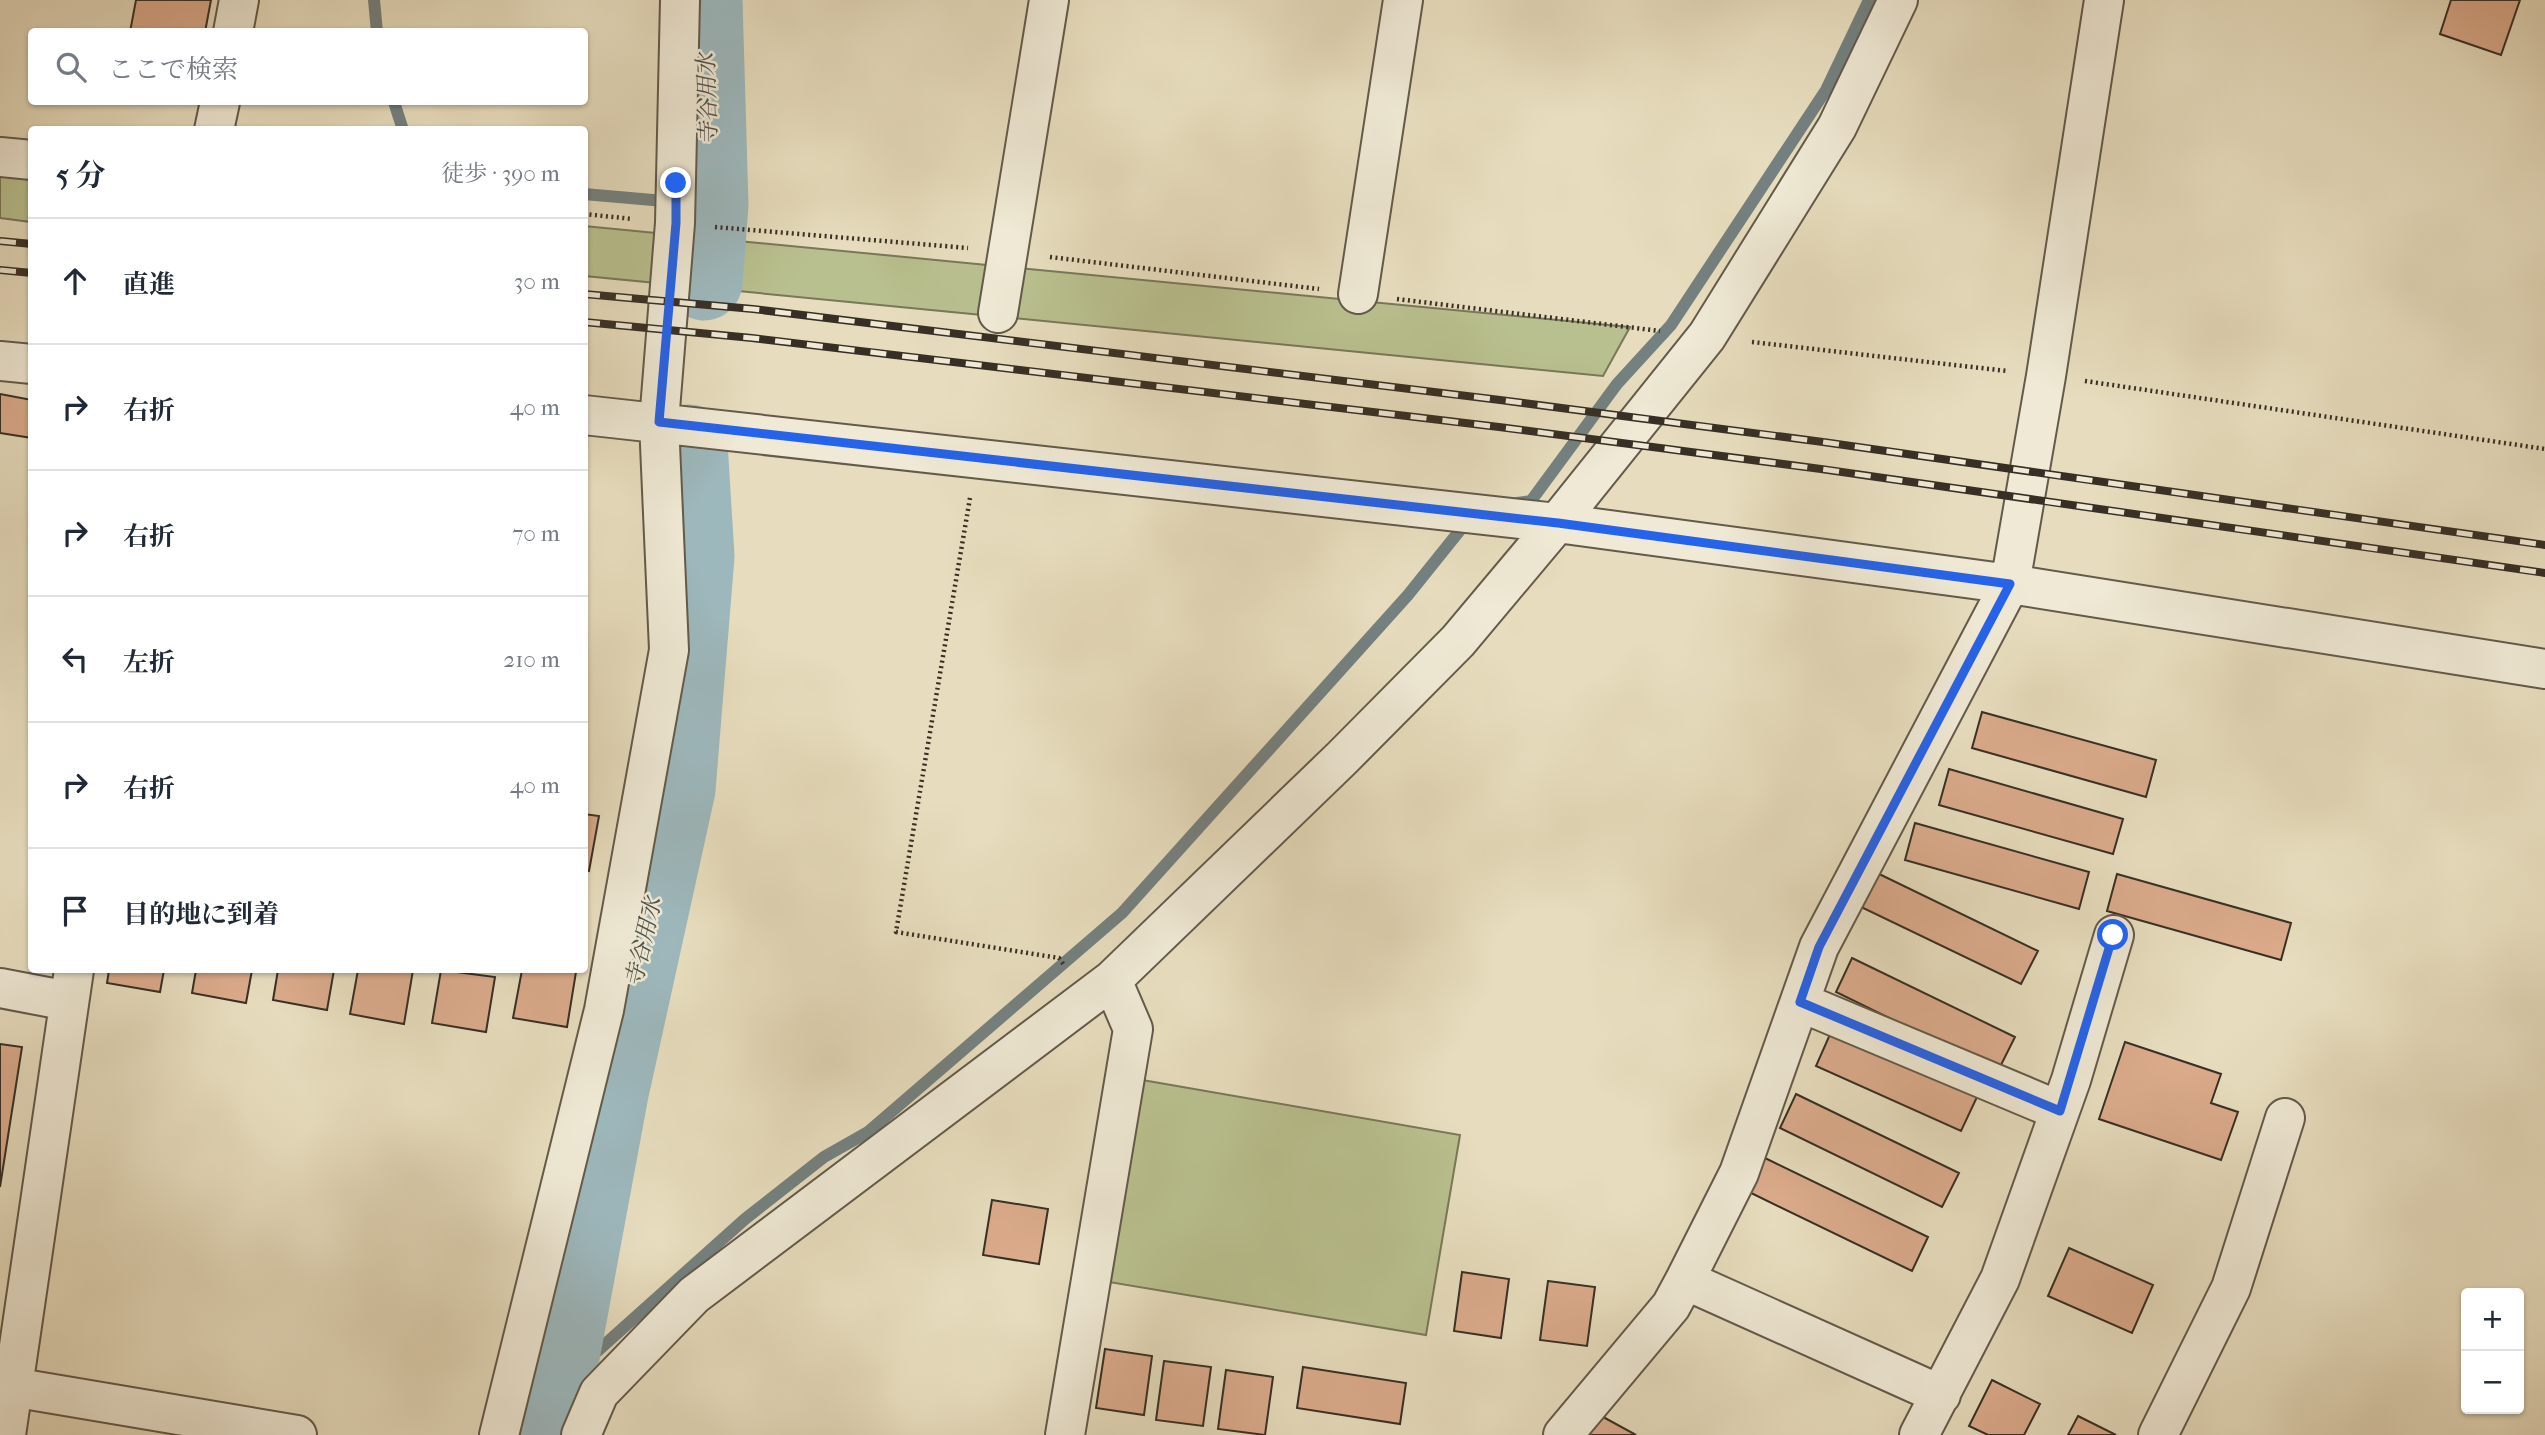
<!DOCTYPE html>
<html lang="ja">
<head>
<meta charset="utf-8">
<style>
  :root { --surface:#fff; --page:#f2f2f3; --text:#1f2937; --muted:#747a83; --line:#e0e1e3 }
  body { margin:0; font-family:"IM FELL French Canon","Noto Serif JP",serif; background:var(--page); color:var(--text) }
  .controls { position:absolute; right:21px; bottom:21px; display:grid; overflow:hidden; border-radius:7px; box-shadow:0 2px 5px #0004 }
  .controls button { width:63px; height:63px; display:grid; place-items:center; padding:0; border:0; border-bottom:2px solid var(--line); background:var(--surface); color:var(--text); font:35px sans-serif }
  .stop { position:absolute; width:21px; height:21px; margin:-16px; border:5px solid #2563eb; border-radius:50%; background:#fff }
  .stop.end { background:#2563eb; border-color:#fff; box-shadow:0 2px 7px #0008 }
  .list { margin:0; padding:0; list-style:none }
  h2 { display:flex; justify-content:space-between; align-items:center; height:91px; margin:0; padding:0 28px; font-size:30px }
  h2 small { font-size:23px; font-weight:400; color:var(--muted) }
  .list li { display:grid; grid-template-columns:46px 1fr auto; gap:21px; align-items:center; box-sizing:border-box; height:126px; padding:0 28px; border-top:2px solid var(--line) }
  .list b { display:block; font-size:26px; white-space:nowrap }
  .list em { font-size:23px; font-style:normal; color:var(--muted) }
  .icon { flex:none; width:38px; height:38px; fill:none; stroke:currentColor; stroke-width:2; stroke-linecap:round; stroke-linejoin:round }
  .map { position:relative; flex:none; width:2545px; height:1435px; overflow:hidden }
  .search { position:absolute; background:var(--surface); box-shadow:0 2px 5px #0004; left:28px; top:28px; width:560px; height:77px; display:flex; align-items:center; gap:18px; box-sizing:border-box; padding:0 24px; border-radius:7px; color:var(--muted); font-size:26px }
  .panel { position:absolute; background:var(--surface); box-shadow:0 2px 5px #0004; left:28px; top:126px; width:560px; height:847px; border-radius:7px }
  .map>svg:first-child { display:block }
</style>
</head>
<body>
<div class="map">
<svg width="2545" height="1435" viewBox="0 0 2545 1435">
  <rect width="100%" height="100%" fill="#e7ddbe"/>
  <filter id="stains"><feTurbulence type="fractalNoise" baseFrequency=".00286" numOctaves="4"/><feColorMatrix values="0 0 0 0 .2 0 0 0 0 .09 0 0 0 0 .02 0 0 0 .5 -.17"/></filter>
  <radialGradient id="worn" r=".72"><stop offset=".6" stop-color="#630" stop-opacity="0"/><stop offset="1" stop-color="#630" stop-opacity=".3"/></radialGradient>
  <path fill="#b9c08f" stroke="#78785a" stroke-width="2" d="M0,173L31,175V222L0,218Z
    M584,226L1630,327L1603,376L585,276Z
    M1125,1077L1460,1135L1426,1335L1091,1279Z"/>
  <g fill="none" stroke-linecap="round" stroke-linejoin="round">
    <path stroke="#748180" stroke-width="12" d="M374,0L377,32
      M394,102L403,130
      M584,194L710,205
      M1517,503L1531,501L1617,384L1671,325L1826,90L1869,0
      M555,1389L745,1219L824,1157L868,1132L1122,913L1408,595L1469,519"/>
    <path stroke="#9db8bd" stroke-width="77" d="M704,0L710,205L704,282
      M540,1435L555,1389L610,1093L677,789L696,556L689,443"/>
  </g>
  <path fill="#dbab8c" stroke="#372f25" stroke-width="2" d="M136,0H211L205,32H130Z
    M2451,0H2520L2501,55L2440,34Z
    M0,394L32,400V438L0,433Z
    M1982,712L2156,760L2146,797L1972,748Z
    M1949,769L2123,819L2113,854L1939,805Z
    M584,814L599,816L589,871L584,870Z
    M1915,823L2089,872L2079,909L1905,860Z
    M1875,872L2038,951L2021,984L1859,906Z
    M2117,874L2291,923L2281,960L2107,911Z
    M1852,958L2015,1037L1998,1071L1836,992Z
    M109,970H164L160,992L107,983Z
    M196,970H252L246,1003L192,993Z
    M278,970H334L327,1010L273,1000Z
    M358,970H413L404,1024L350,1014Z
    M441,970L495,977L486,1032L432,1023Z
    M522,970L576,972L567,1027L513,1018Z
    M1831,1032L1977,1097L1961,1131L1816,1066Z
    M2125,1042L2221,1074L2211,1103L2238,1112L2221,1160L2099,1119Z
    M0,1044L22,1047L0,1187Z
    M1796,1094L1959,1173L1942,1207L1780,1128Z
    M1765,1158L1928,1237L1912,1271L1749,1192Z
    M992,1200L1048,1209L1039,1264L983,1255Z
    M2069,1248L2153,1285L2132,1333L2048,1296Z
    M1462,1272L1509,1279L1501,1338L1454,1331Z
    M1548,1281L1595,1287L1587,1346L1540,1340Z
    M1105,1349L1152,1356L1144,1415L1096,1408Z
    M1164,1361L1211,1367L1203,1426L1156,1420Z
    M1303,1367L1406,1383L1400,1424L1297,1408Z
    M1226,1370L1273,1377L1265,1435L1218,1429Z
    M1992,1380L2040,1404L2024,1435H1988L1969,1426Z
    M1594,1412L1636,1435H1581Z
    M2078,1416L2116,1435H2068Z"/>
  <g fill="none" stroke-linecap="round" stroke-linejoin="round">
    <g stroke="#635a4b" stroke-width="42">
      <path id="minor" d="M233,32L239,0
        M214,130L220,102
        M0,157L32,160
        M1358,294L1403,0
        M998,313L1049,0
        M0,361L32,364
        M584,415L1557,523L2010,584L2545,669
        M0,988L68,1001
        M1800,1002L2060,1111
        M1685,1280L1941,1395
        M12,1387L297,1435
        M6,1435L74,970
        M499,1435L604,1010L669,650L659,422L675,223L680,0
        M581,1435L599,1393L694,1295L1112,980L1342,758L1458,641L1557,523L1707,336L1837,127L1898,0
        M1065,1435L1133,1029L1112,980
        M1563,1435L1671,1306L1685,1280L1739,1173L1819,947L2010,584L2046,376L2104,0
        M1919,1435L2000,1279L2071,1080L2114,935
        M2158,1435L2231,1288L2285,1118"/>
    </g>
    <path stroke="#372f25" stroke-width="4.5" stroke-dasharray="2 3.5" stroke-linecap="butt" d="M584,214L633,219
      M715,227L968,248
      M1050,257L1319,289
      M1397,299L1660,331
      M1752,342L2007,371
      M2085,381L2545,449
      M970,498L896,932L1059,958L1064,965"/>
    <use href="#minor" stroke="#efe9d5" stroke-width="38"/>
    <g stroke="#372f25" stroke-width="8">
      <path id="rail" d="M0,241L32,244
        M0,270L32,273
        M584,294L753,309L1500,400L1823,442L2545,545
        M584,322L752,338L1499,427L1821,469L2545,573"/>
    </g>
    <use href="#rail" stroke="#efe9d5" stroke-width="5" stroke-dasharray="16" stroke-linecap="butt"/>
  </g>
  <g fill="none" stroke-linecap="round" stroke-linejoin="round">
    <path stroke="#2563eb" stroke-width="9" d="M676,183V223L659,422L1558,523L2010,584L1819,947L1800,1002L2060,1111L2113,935"/>
  </g>
  <g text-anchor="middle" stroke-width="5" stroke-linejoin="round" paint-order="stroke">
    <g font-size="23" font-style="italic" fill="#50514b" stroke="#efe9d5">
      <text transform="translate(707 99) rotate(-92)" y="8">寺谷用水</text>
      <text transform="translate(643 942) rotate(-77)" y="8">寺谷用水</text>
    </g>
  </g>
  <rect width="100%" height="100%" filter="url(#stains)"/>
  <rect width="100%" height="100%" fill="url(#worn)"/>
</svg>
<div class="controls">
<button>+</button>
<button>−</button>
</div>
<div class="stop" style="left:2113px;top:935px"></div>
<div class="stop end" style="left:676px;top:183px"></div>
<div class="search"><svg class="icon" aria-label="search" viewBox="0 0 24 24"><circle cx="10" cy="10" r="6"/><path d="M15 15l6 6"/></svg>ここで検索</div>
<section class="panel">
<h2>5 分<small>徒歩 · 390 m</small></h2>
<ul class="list">
<li><svg class="icon" aria-label="ahead" viewBox="0 0 24 24"><path d="M12 20V5M6 11l6-6 6 6"/></svg><div><b>直進</b></div><em>30 m</em></li>
<li><svg class="icon" aria-label="right" viewBox="0 0 24 24"><path d="M7 20v-9h11M14 6l5 5-5 5"/></svg><div><b>右折</b></div><em>40 m</em></li>
<li><svg class="icon" aria-label="right" viewBox="0 0 24 24"><path d="M7 20v-9h11M14 6l5 5-5 5"/></svg><div><b>右折</b></div><em>70 m</em></li>
<li><svg class="icon" aria-label="left" viewBox="0 0 24 24"><path d="M17 20v-9H6M10 6l-5 5 5 5"/></svg><div><b>左折</b></div><em>210 m</em></li>
<li><svg class="icon" aria-label="right" viewBox="0 0 24 24"><path d="M7 20v-9h11M14 6l5 5-5 5"/></svg><div><b>右折</b></div><em>40 m</em></li>
<li><svg class="icon" aria-label="arrive" viewBox="0 0 24 24"><path d="M6 21V4h12l-3 4 3 4H6"/></svg><div><b>目的地に到着</b></div></li>
</ul>
</section>
</div>
</body>
</html>
